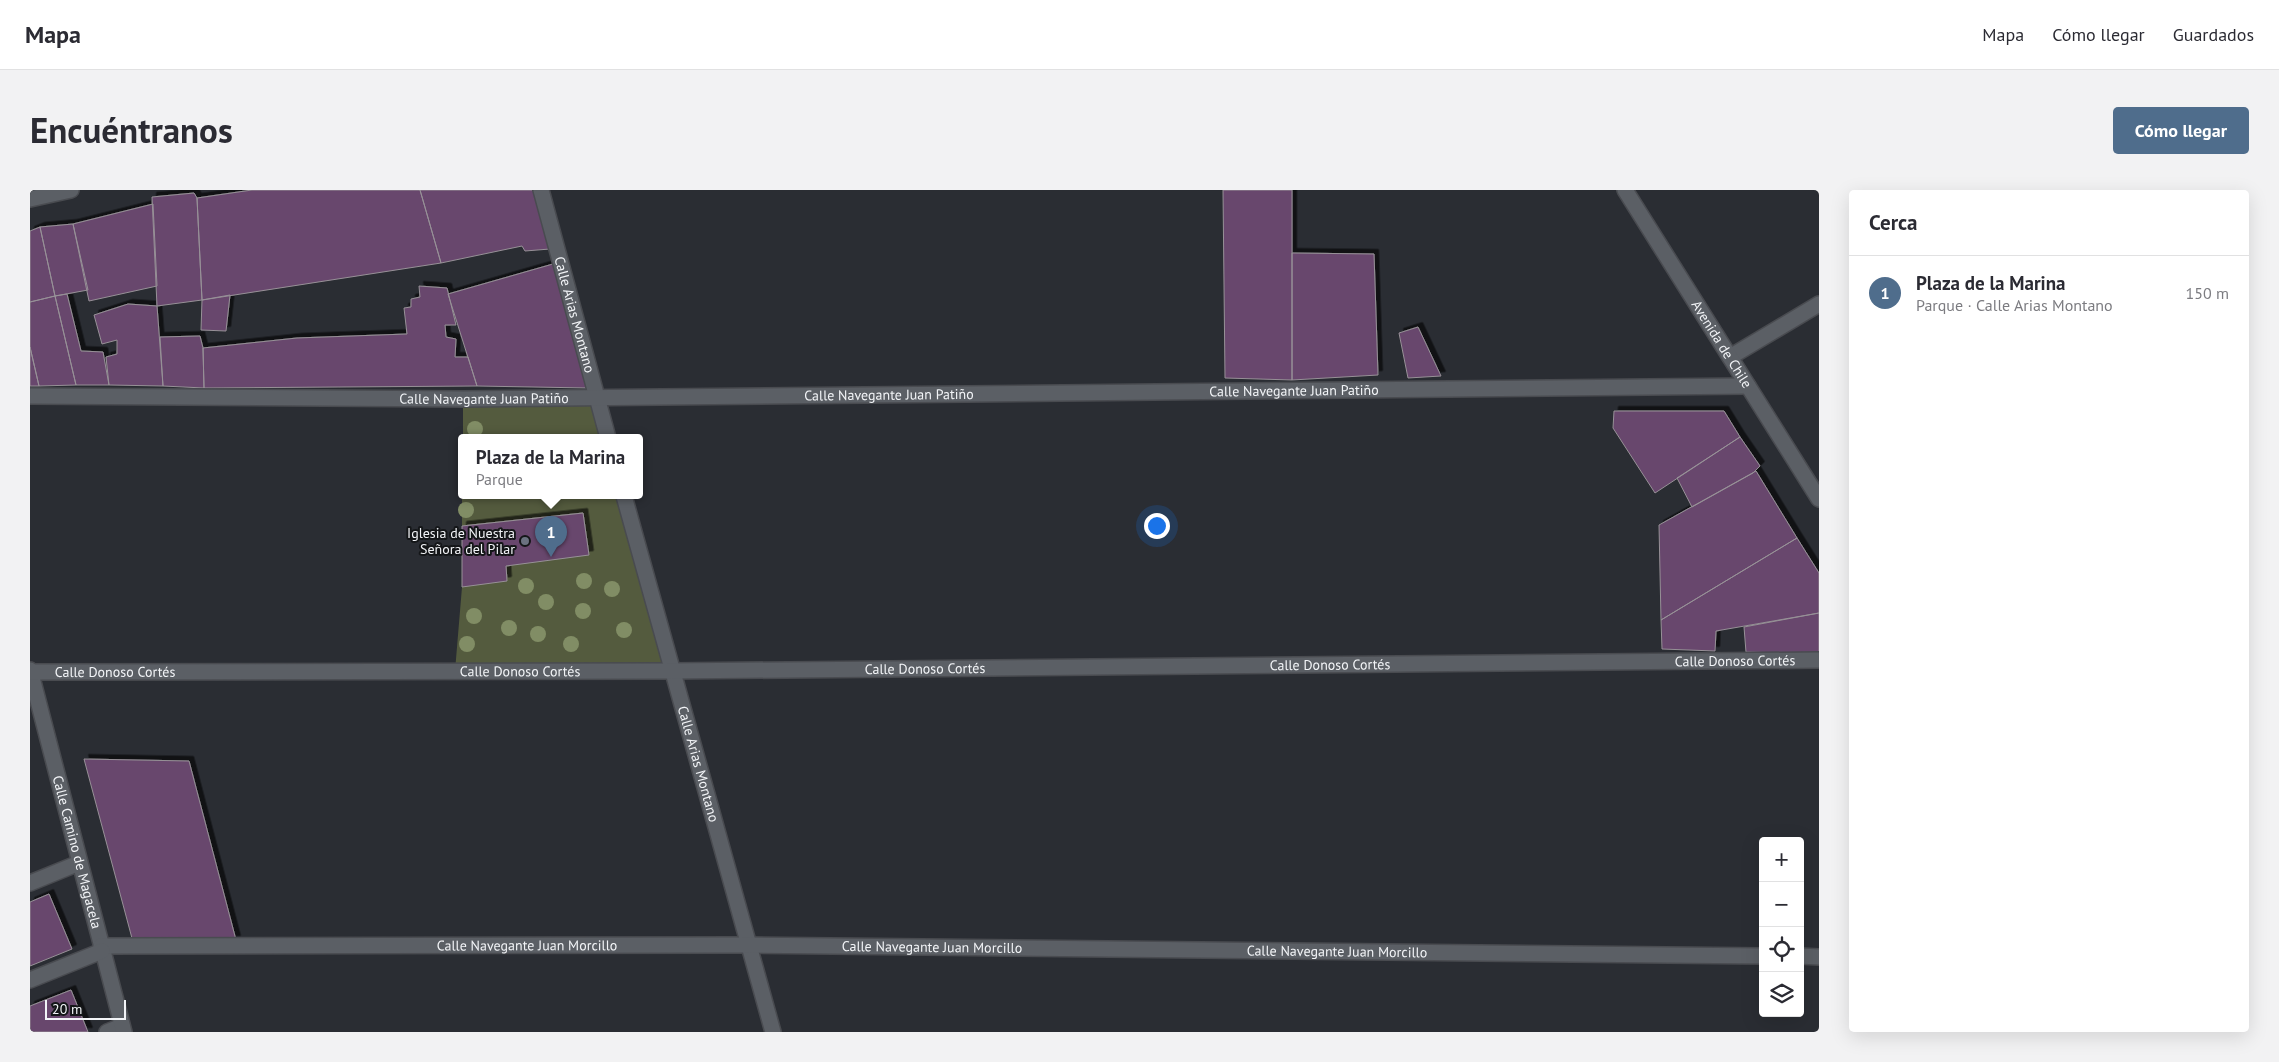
<!DOCTYPE html>
<html lang="es">
<head>
<meta charset="utf-8">
<style>
  :root { --surface:#fff; --page:#f2f2f3; --text:#2b2b33; --muted:#7c7c81; --line:#e1e1e2; --accent:#4f6d8c }
  body { margin:0; font-family:"PT Sans",sans-serif; background:var(--page); color:var(--text) }
  .controls { position:absolute; right:15px; bottom:15px; display:grid; overflow:hidden; border-radius:5px; box-shadow:0 5px 20px #0002 }
  .controls button { width:45px; height:45px; display:grid; place-items:center; padding:0; border:0; border-bottom:1px solid var(--line); background:var(--surface); color:var(--text); font:25px sans-serif }
  .scale { position:absolute; left:15px; bottom:12px; width:81px; box-sizing:border-box; padding-left:5px; border:2px solid #f2f4f7; border-top:0; font-size:14px; line-height:18px; white-space:nowrap; color:#f2f4f7; -webkit-text-stroke:4px #141618; paint-order:stroke }
  .you { position:absolute; left:1126px; top:335px; width:18px; height:18px; margin:-12px; border:4px solid #fff; border-radius:50%; background:#1a73e8; box-shadow:0 0 0 8px #1a73e833 }
  .badge { display:grid; place-items:center; width:32px; height:32px; border-radius:50%; background:var(--accent); color:#fff; font-size:16px; font-weight:700 }
  .pin { position:absolute; translate:-50% -41px; filter:drop-shadow(0 1px 2px #0008) }
  .pin::after { content:''; position:absolute; top:26px; width:18px; height:15px; background:inherit; clip-path:polygon(0 0,100% 0,50% 100%) }
  .popup { position:absolute; left:428px; top:244px; width:185px; height:65px; box-sizing:border-box; display:grid; place-content:center; border-radius:5px; background:var(--surface); filter:drop-shadow(0 1px 4px #0005); font-size:16px; white-space:nowrap; color:var(--muted) }
  .popup b { font-size:19px; color:var(--text) }
  .popup::after { content:''; position:absolute; left:50%; top:100%; margin-left:-10px; border:10px solid transparent; border-top-color:var(--surface) }
  .list { margin:0; padding:0; list-style:none }
  h2 { display:flex; justify-content:space-between; align-items:center; height:65px; margin:0; padding:0 20px; font-size:21px }
  h2 small { font-size:16px; font-weight:400; color:var(--muted) }
  .list li { display:grid; grid-template-columns:32px 1fr auto; gap:15px; align-items:center; box-sizing:border-box; height:75px; padding:0 20px; border-top:1px solid var(--line) }
  .list b { display:block; font-size:19px; white-space:nowrap }
  .list p { margin:0; font-size:16px; white-space:nowrap; color:var(--muted) }
  .list em { font-size:16px; font-style:normal; color:var(--muted) }
  .icon { flex:none; width:28px; height:28px; fill:none; stroke:currentColor; stroke-width:2; stroke-linecap:round; stroke-linejoin:round }
  .map { position:relative; flex:none; width:1789px; height:842px; overflow:hidden; border-radius:5px }
  header { display:flex; align-items:center; gap:30px; box-sizing:border-box; height:70px; padding:0 25px; background:var(--surface); border-bottom:1px solid var(--line) }
  header strong { font-size:24px }
  nav { display:flex; gap:28px; margin-inline-start:auto; font-size:18px }
  .intro { display:flex; align-items:center; justify-content:space-between; box-sizing:border-box; height:120px; padding:0 30px }
  h1 { margin:0; font-size:35px }
  .button { padding:12px 22px; border-radius:5px; background:var(--accent); color:#fff; font-size:18px; font-weight:700 }
  main { display:flex; gap:30px; padding:0 30px }
  aside { flex:1; background:var(--surface); border-radius:5px; box-shadow:0 5px 20px #0002 }
  .map>svg:first-child { display:block }
</style>
</head>
<body>
<header>
<strong>Mapa</strong>
<nav><a>Mapa</a><a>Cómo llegar</a><a>Guardados</a></nav>
</header>
<div class="intro"><h1>Encuéntranos</h1><a class="button">Cómo llegar</a></div>
<main>
<div class="map">
<svg width="1789" height="842" viewBox="0 0 1789 842">
  <defs>
    <filter id="shadow"><feDropShadow dx="4.5" dy="-4.5" stdDeviation="0" flood-color="#0009"/></filter>
  </defs>
  <rect width="100%" height="100%" fill="#2a2d33"/>
  <path fill="#545b3e" d="M567,208L578,248H433V209Z
    M432,306H594L642,481H425L432,397Z"/>
  <path fill="#68476d" stroke="#979197" filter="url(#shadow)" d="M222,0H390L411,73L172,110L167,8Z
    M390,0H503L520,59L495,61L492,56L411,73Z
    M1193,0H1262V190L1195,188Z
    M164,3L167,8L172,110L127,116L122,7Z
    M123,14L127,96L59,111L43,34Z
    M43,34L58,100L25,106L10,37Z
    M10,37L25,106L0,112V41Z
    M1262,63L1344,64L1348,185L1262,190Z
    M523,74L558,198L447,196L418,104Z
    M389,96L417,98L426,135H415L416,147L426,149L425,167H438L447,196L174,198L173,158L267,148L377,144L374,118L381,117V109L390,107Z
    M37,104L51,161L73,162L79,195H46L25,106Z
    M200,105L196,141L171,140L172,110Z
    M25,106L46,195L9,196L0,157V112Z
    M98,114L127,116L133,196L79,195L76,167L87,164V150L72,154L64,125Z
    M1388,137L1411,186L1378,188L1369,143Z
    M170,146L173,158L174,198L133,196L130,147Z
    M0,157L9,196H0Z
    M1584,221H1694L1710,247L1625,303L1583,238Z
    M1710,247L1730,276L1723,283L1662,317L1647,288Z
    M1726,281L1767,348L1631,430L1629,335Z
    M553,323L559,365L476,376L477,391L432,397V336Z
    M1767,348L1789,383V423L1686,441L1685,461L1632,459L1631,430Z
    M1789,423V464L1716,462L1714,437Z
    M54,569L159,571L206,750L103,752Z
    M19,704L42,759L0,776V712Z
    M41,800L58,842H0V816Z"/>
  <g fill="none" stroke-linecap="round" stroke-linejoin="round">
    <g stroke="#494b50" stroke-width="18">
      <path id="pedestrian" d="M77,842L92,836"/>
    </g>
    <g stroke="#494b50" stroke-width="18">
      <g id="minor">
        <path id="s1" d="M511,0L578,248"/>
        <path d="M1700,167L1789,114"/>
        <path id="s2" d="M0,206L433,209L1718,196"/>
        <path id="s3" d="M594,306L743,842"/>
        <path id="s4" d="M0,480L94,842"/>
        <path id="s5" d="M1,482L642,481L1789,470"/>
        <path d="M0,693L49,673"/>
        <path id="s6" d="M71,756L720,755L1733,766"/>
        <path d="M1770,766L1789,767"/>
        <path d="M0,790L72,761"/>
      </g>
    </g>
    <g stroke="#494b50" stroke-width="18">
      <g id="tertiary">
        <path id="s7" d="M1595,0L1789,309"/>
        <path d="M0,9L41,0"/>
      </g>
    </g>
    <use href="#pedestrian" stroke="#5b5f65" stroke-width="15"/>
    <use href="#minor" stroke="#5b5f65" stroke-width="15"/>
    <use href="#tertiary" stroke="#5b5f65" stroke-width="15"/>
  </g>
  <g fill="#818d65">
    <circle cx="445" cy="239" r="8"/>
    <circle cx="436" cy="320" r="8"/>
    <circle cx="554" cy="391" r="8"/>
    <circle cx="496" cy="396" r="8"/>
    <circle cx="582" cy="399" r="8"/>
    <circle cx="516" cy="412" r="8"/>
    <circle cx="553" cy="421" r="8"/>
    <circle cx="444" cy="426" r="8"/>
    <circle cx="479" cy="438" r="8"/>
    <circle cx="594" cy="440" r="8"/>
    <circle cx="508" cy="444" r="8"/>
    <circle cx="437" cy="454" r="8"/>
    <circle cx="541" cy="454" r="8"/>
  </g>
  <circle fill="#6b7280" stroke="#141618" stroke-width="2" cx="495" cy="351" r="5"/>
  <g text-anchor="middle" stroke-width="4" stroke-linejoin="round" paint-order="stroke">
    <g font-size="14" fill="#f2f4f7" stroke="#141618">
      <text dy="5" stroke="none"><textPath href="#s1" startOffset="129">Calle Arias Montano</textPath></text>
      <text dy="5" stroke="none"><textPath href="#s7" startOffset="182">Avenida de Chile</textPath></text>
      <text dy="5" stroke="none"><textPath href="#s2" startOffset="1264">Calle Navegante Juan Patiño</textPath></text>
      <text dy="5" stroke="none"><textPath href="#s2" startOffset="859">Calle Navegante Juan Patiño</textPath></text>
      <text dy="5" stroke="none"><textPath href="#s2" startOffset="454">Calle Navegante Juan Patiño</textPath></text>
      <text dy="5" stroke="none"><textPath href="#s5" startOffset="1704">Calle Donoso Cortés</textPath></text>
      <text dy="5" stroke="none"><textPath href="#s5" startOffset="1299">Calle Donoso Cortés</textPath></text>
      <text dy="5" stroke="none"><textPath href="#s5" startOffset="894">Calle Donoso Cortés</textPath></text>
      <text dy="5" stroke="none"><textPath href="#s5" startOffset="489">Calle Donoso Cortés</textPath></text>
      <text dy="5" stroke="none"><textPath href="#s5" startOffset="84">Calle Donoso Cortés</textPath></text>
      <text dy="5" stroke="none"><textPath href="#s3" startOffset="278">Calle Arias Montano</textPath></text>
      <text dy="5" stroke="none"><textPath href="#s4" startOffset="188">Calle Camino de Magacela</textPath></text>
      <text dy="5" stroke="none"><textPath href="#s6" startOffset="426">Calle Navegante Juan Morcillo</textPath></text>
      <text dy="5" stroke="none"><textPath href="#s6" startOffset="831">Calle Navegante Juan Morcillo</textPath></text>
      <text dy="5" stroke="none"><textPath href="#s6" startOffset="1236">Calle Navegante Juan Morcillo</textPath></text>
    </g>
    <g font-size="14" fill="#f2f4f7" stroke="#141618" text-anchor="end">
      <text x="485" y="348">Iglesia de Nuestra<tspan x="485" dy="16">Señora del Pilar</tspan></text>
    </g>
  </g>
</svg>
<div class="controls">
<button>+</button>
<button>−</button>
<button><svg class="icon" aria-label="locate" viewBox="0 0 24 24"><circle cx="12" cy="12" r="6"/><path d="M12 2v4M12 18v4M2 12h4M18 12h4"/></svg></button>
<button><svg class="icon" aria-label="layers" viewBox="0 0 24 24"><path d="M12 4l9 5-9 5-9-5zM3 14l9 5 9-5"/></svg></button>
</div>
<div class="scale">20 m</div>
<div class="you"></div>
<div class="pin badge" style="left:521px;top:367px">1</div>
<div class="popup"><b>Plaza de la Marina</b>Parque</div>
</div>
<aside>
<h2>Cerca<small></small></h2>
<ul class="list">
<li><span class="badge">1</span><div><b>Plaza de la Marina</b><p>Parque · Calle Arias Montano</p></div><em>150 m</em></li>
</ul>
</aside>
</main>
</body>
</html>
